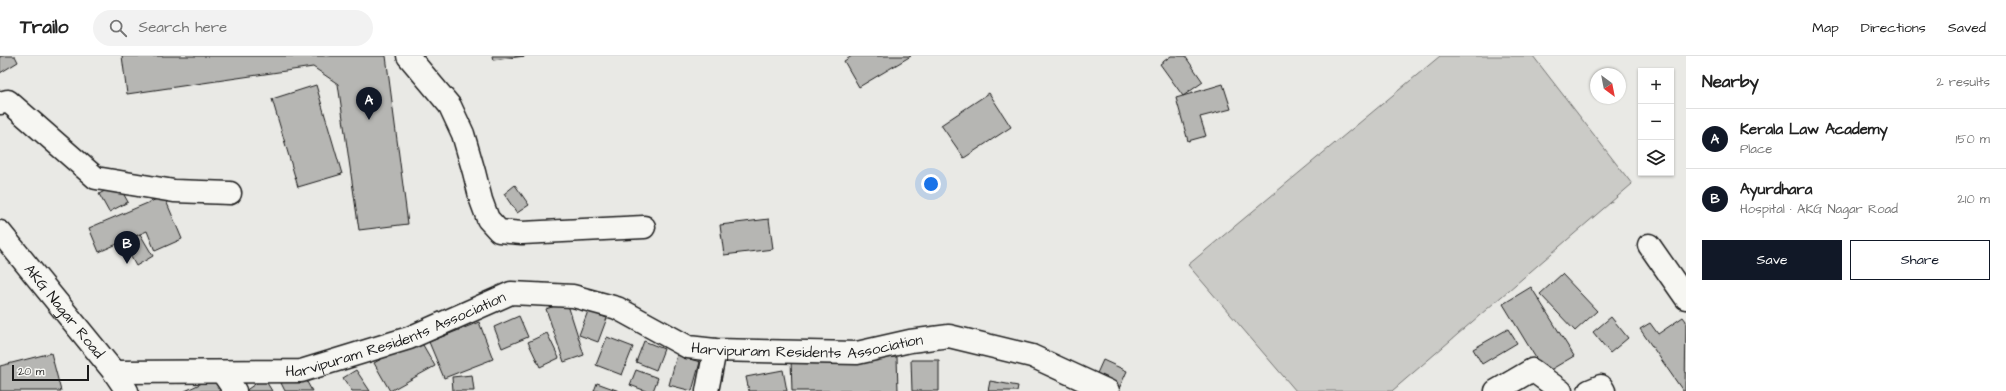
<!DOCTYPE html>
<html lang="en">
<head>
<meta charset="utf-8">
<style>
  :root { --surface:#fff; --page:#f2f2f2; --text:#222; --muted:#767676; --line:#e0e0e0; --accent:#111827 }
  body { margin:0; font-family:"Architects Daughter",sans-serif; background:var(--page); color:var(--text) }
  .controls { position:absolute; right:12px; top:12px; display:grid; overflow:hidden; border-radius:0px; box-shadow:0 1px 3px #0004 }
  .controls button { width:36px; height:36px; display:grid; place-items:center; padding:0; border:0; border-bottom:1px solid var(--line); background:var(--surface); color:var(--text); font:20px sans-serif }
  .compass { position:absolute; left:1590px; top:12px; width:36px; height:36px; border-radius:50%; background:var(--surface); box-shadow:0 1px 3px #0004; rotate:148deg }
  .scale { position:absolute; left:12px; bottom:10px; width:77px; box-sizing:border-box; padding-left:4px; border:2px solid #1c1c1c; border-top:0; font-size:11px; line-height:14px; white-space:nowrap; color:#1c1c1c; -webkit-text-stroke:3px #f6f6f2; paint-order:stroke }
  .you { position:absolute; left:931px; top:128px; width:14px; height:14px; margin:-10px; border:3px solid #fff; border-radius:50%; background:#1a73e8; box-shadow:0 0 0 6px #1a73e833 }
  .badge { display:grid; place-items:center; width:26px; height:26px; border-radius:50%; background:var(--accent); color:#fff; font-size:13px; font-weight:700 }
  .pin { position:absolute; translate:-50% -33px; filter:drop-shadow(0 1px 2px #0008) }
  .pin::after { content:''; position:absolute; top:21px; width:14px; height:12px; background:inherit; clip-path:polygon(0 0,100% 0,50% 100%) }
  .list { margin:0; padding:0; list-style:none }
  h2 { display:flex; justify-content:space-between; align-items:center; height:52px; margin:0; padding:0 16px; font-size:17px }
  h2 small { font-size:13px; font-weight:400; color:var(--muted) }
  .list li { display:grid; grid-template-columns:26px 1fr auto; gap:12px; align-items:center; box-sizing:border-box; height:60px; padding:0 16px; border-top:1px solid var(--line) }
  .list b { display:block; font-size:15px; white-space:nowrap }
  .list p { margin:0; font-size:13px; white-space:nowrap; color:var(--muted) }
  .list em { font-size:13px; font-style:normal; color:var(--muted) }
  .actions { display:flex; gap:8px; padding:12px 16px }
  .actions a { flex:1; padding:9px 0; border:1px solid var(--accent); border-radius:0px; text-align:center; font-size:14px; color:var(--accent) }
  .actions .main { background:var(--accent); color:#fff }
  .icon { flex:none; width:22px; height:22px; fill:none; stroke:currentColor; stroke-width:2; stroke-linecap:round; stroke-linejoin:round }
  .map { position:relative; flex:none; width:1686px; height:335px; overflow:hidden }
  header { display:flex; align-items:center; gap:24px; box-sizing:border-box; height:56px; padding:0 20px; background:var(--surface); border-bottom:1px solid var(--line) }
  header strong { font-size:19px }
  nav { display:flex; gap:22px; margin-inline-start:auto; font-size:14px }
  .search { width:280px; height:36px; background:var(--page); display:flex; align-items:center; gap:10px; box-sizing:border-box; padding:0 14px; border-radius:22px; color:var(--muted); font-size:15px }
  main { display:flex }
  aside { flex:1; background:var(--surface) }
  .map>svg:first-child { display:block }
</style>
</head>
<body>
<header>
<strong>Trailo</strong>
<div class="search"><svg class="icon" aria-label="search" viewBox="0 0 24 24"><circle cx="10" cy="10" r="6"/><path d="M15 15l6 6"/></svg>Search here</div>
<nav><a>Map</a><a>Directions</a><a>Saved</a></nav>
</header>
<main>
<div class="map">
<svg width="1686" height="335" viewBox="0 0 1686 335">
  <rect width="100%" height="100%" fill="#e9e9e5"/>
  <filter id="ink" filterUnits="userSpaceOnUse"><feTurbulence type="fractalNoise" baseFrequency=".025" numOctaves="2"/><feDisplacementMap in="SourceGraphic" scale="8" xChannelSelector="R" yChannelSelector="G"/><feConvolveMatrix kernelMatrix="1 2 1 2 8 2 1 2 1" color-interpolation-filters="sRGB"/></filter>
  <g filter="url(#ink)">
    <path fill="#cbcbc7" stroke="#747472" d="M1440,0H1533L1632,128L1392,335H1296L1188,209Z"/>
    <path fill="#b6b6b3" stroke="#1c1c1c" d="M0,0H15L18,6L0,17Z
      M122,0H386L408,168L359,174L338,28L313,11L127,38Z
      M492,0H525L493,4Z
      M852,0H911L859,31L844,5Z
      M1171,0H1185L1203,26L1183,40L1160,8Z
      M1223,28L1231,53L1200,61L1206,80L1188,85L1176,42Z
      M316,29L342,118L298,131L272,43Z
      M989,37L1011,71L964,102L941,69Z
      M118,128L128,146L109,156L99,138Z
      M515,129L529,149L517,157L504,138Z
      M164,140L182,183L155,195L147,175L99,196L89,172Z
      M769,163L773,193L724,199L720,169Z
      M140,178L153,200L136,210L124,188Z
      M1562,218L1597,255L1575,275L1540,238Z
      M1531,231L1574,300L1545,317L1503,248Z
      M567,246L584,299L564,306L546,253Z
      M588,255L607,262L598,286L579,279Z
      M519,260L528,281L502,292L494,271Z
      M1611,261L1628,282L1610,297L1593,276Z
      M1683,261L1686,265L1685,335H1683L1640,273L1650,267L1658,278Z
      M479,266L493,303L444,322L429,286Z
      M1508,273L1517,287L1482,308L1473,293Z
      M547,277L559,302L540,311L528,286Z
      M607,281L633,291L622,319L596,309Z
      M419,282L435,310L390,335L374,307Z
      M644,285L664,293L656,314L636,306Z
      M51,297L61,335H0V310Z
      M677,299L700,306L692,335L669,329Z
      M897,301L898,335H792L791,303Z
      M911,304H939V335H912Z
      M1103,304L1127,315L1118,335L1094,324Z
      M356,314L370,335H352L343,322Z
      M636,314L658,322L653,335H646L630,329Z
      M783,314L787,335H749L746,321Z
      M301,315L312,335H285L281,327Z
      M472,319L474,335H453L452,321Z
      M215,321L221,335H185Z
      M264,322L272,335H245Z
      M990,325L1018,330L1017,335H988Z
      M597,327L619,335H594Z"/>
    <g fill="none" stroke-linecap="round" stroke-linejoin="round">
      <g stroke="#1c1c1c" stroke-width="25">
        <g id="minor">
          <path d="M408,0L450,50L463,78L474,116L481,144L488,163L499,175L522,177L644,171"/>
          <path d="M0,47L8,45L96,122L174,135L230,137"/>
          <path id="s1" d="M0,176L114,316L127,335"/>
          <path d="M1649,189L1686,242"/>
          <path id="s2" d="M114,316L301,315L409,282L511,237L573,240L617,252L688,291L715,294L857,297L910,285L949,280L1032,300L1108,335"/>
          <path d="M222,316L235,335"/>
          <path d="M707,335L715,294"/>
          <path d="M1496,335L1532,314L1561,335"/>
          <path d="M1589,335L1601,330L1604,335"/>
        </g>
      </g>
      <use href="#minor" stroke="#f6f6f2" stroke-width="22"/>
    </g>
  </g>
  <g text-anchor="middle" stroke-width="4" stroke-linejoin="round" paint-order="stroke">
    <g font-size="15" fill="#1c1c1c" stroke="#f6f6f2">
      <text dy="5" stroke="none"><textPath href="#s1" startOffset="102">AKG Nagar Road</textPath></text>
      <text dy="5" stroke="none"><textPath href="#s2" startOffset="288">Harvipuram Residents Association</textPath></text>
      <text dy="5" stroke="none"><textPath href="#s2" startOffset="720">Harvipuram Residents Association</textPath></text>
    </g>
  </g>
</svg>
<div class="controls">
<button>+</button>
<button>−</button>
<button><svg class="icon" aria-label="layers" viewBox="0 0 24 24"><path d="M12 4l9 5-9 5-9-5zM3 14l9 5 9-5"/></svg></button>
</div>
<svg class="compass" viewBox="-18 -18 36 36"><path d="M0-13l5 13h-10z" fill="#e53935"/><path d="M0 13l5-13h-10z" fill="#767676"/></svg>
<div class="scale">20 m</div>
<div class="you"></div>
<div class="pin badge" style="left:369px;top:64px">A</div>
<div class="pin badge" style="left:127px;top:208px">B</div>
</div>
<aside>
<h2>Nearby<small>2 results</small></h2>
<ul class="list">
<li><span class="badge">A</span><div><b>Kerala Law Academy</b><p>Place</p></div><em>150 m</em></li>
<li><span class="badge">B</span><div><b>Ayurdhara</b><p>Hospital · AKG Nagar Road</p></div><em>210 m</em></li>
</ul>
<div class="actions"><a class="main">Save</a><a>Share</a></div>
</aside>
</main>
</body>
</html>
